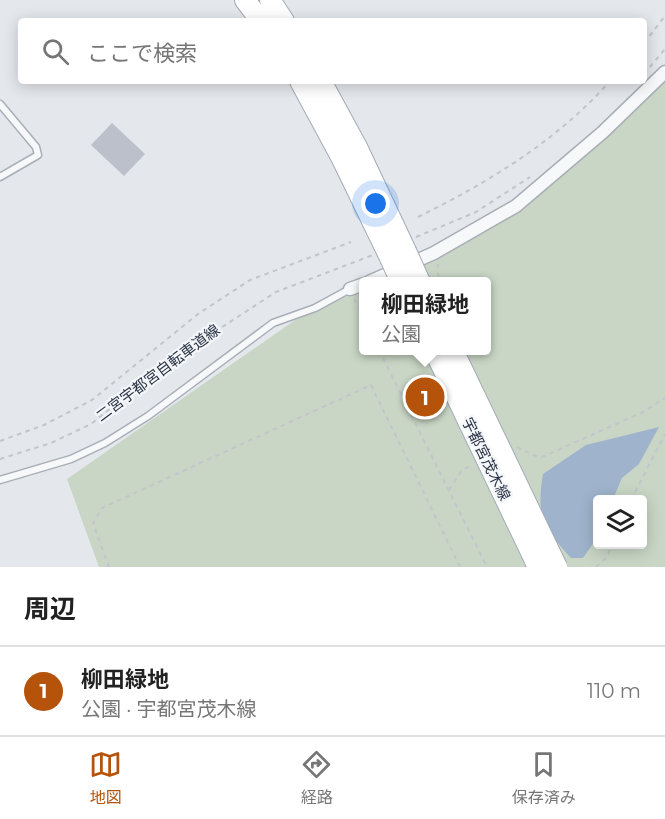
<!DOCTYPE html>
<html lang="ja">
<head>
<meta charset="utf-8">
<style>
  :root { --surface:#fff; --page:#f6f6f6; --text:#222; --muted:#767676; --line:#e0e0e0; --accent:#b45309 }
  body { margin:0; font-family:Montserrat,"Noto Sans JP",sans-serif; background:var(--page); color:var(--text) }
  .controls { position:absolute; right:18px; bottom:18px; display:grid; overflow:hidden; border-radius:6px; box-shadow:0 3px 15px #0003 }
  .controls button { width:54px; height:54px; display:grid; place-items:center; padding:0; border:0; border-bottom:2px solid var(--line); background:var(--surface); color:var(--text); font:30px sans-serif }
  .you { position:absolute; left:376px; top:204px; width:21px; height:21px; margin:-15px; border:4px solid #fff; border-radius:50%; background:#1a73e8; box-shadow:0 0 0 9px #1a73e833 }
  .badge { display:grid; place-items:center; width:39px; height:39px; border-radius:50%; background:var(--accent); color:#fff; font-size:20px; font-weight:700 }
  .pin { position:absolute; translate:-50% -50%; border:3px solid #fff; box-shadow:0 2px 6px #0006 }
  .popup { position:absolute; left:359px; top:277px; width:132px; height:78px; box-sizing:border-box; display:grid; place-content:center; border-radius:6px; background:var(--surface); filter:drop-shadow(0 2px 4px #0005); font-size:20px; white-space:nowrap; color:var(--muted) }
  .popup b { font-size:22px; color:var(--text) }
  .popup::after { content:''; position:absolute; left:50%; top:100%; margin-left:-12px; border:12px solid transparent; border-top-color:var(--surface) }
  .list { margin:0; padding:0; list-style:none }
  h2 { display:flex; justify-content:space-between; align-items:center; height:78px; margin:0; padding:0 24px; font-size:26px }
  h2 small { font-size:20px; font-weight:400; color:var(--muted) }
  .list li { display:grid; grid-template-columns:39px 1fr auto; gap:18px; align-items:center; box-sizing:border-box; height:90px; padding:0 24px; border-top:2px solid var(--line) }
  .list b { display:block; font-size:22px; white-space:nowrap }
  .list p { margin:0; font-size:20px; white-space:nowrap; color:var(--muted) }
  .list em { font-size:20px; font-style:normal; color:var(--muted) }
  .icon { flex:none; width:33px; height:33px; fill:none; stroke:currentColor; stroke-width:2; stroke-linecap:round; stroke-linejoin:round }
  .map { position:relative; flex:none; width:665px; height:567px; overflow:hidden }
  .search { position:absolute; background:var(--surface); box-shadow:0 3px 15px #0003; left:18px; right:18px; top:18px; height:66px; display:flex; align-items:center; gap:15px; box-sizing:border-box; padding:0 21px; border-radius:6px; color:var(--muted); font-size:22px }
  .sheet { height:168px; background:var(--surface) }
  nav { display:flex; justify-content:space-around; align-items:center; box-sizing:border-box; height:84px; border-top:2px solid var(--line); background:var(--surface); font-size:16px; color:var(--muted) }
  nav a { display:grid; justify-items:center; gap:3px }
  nav .on { color:var(--accent) }
  .map>svg:first-child { display:block }
</style>
</head>
<body>
<div class="map">
<svg width="665" height="567" viewBox="0 0 665 567">
  <rect width="100%" height="100%" fill="#e4e7ec"/>
  <path fill="#c9d6c5" fill-rule="evenodd" d="M665,74V567H99L67,479L301,316L363,289L364,350H486V282L382,281L446,255ZM598,500H642V544H598Z"/>
  <path fill="#9fb4cc" d="M659,427L639,464L622,478L613,499L598,500L597,538L583,558H571C543,527 536,516 543,474L586,445Z"/>
  <path fill="#bbc0ca" d="M112,123L145,154L124,176L91,145Z"/>
  <g fill="none" stroke-linecap="round" stroke-linejoin="round">
    <g stroke="#a9aeb7" stroke-width="9">
      <path id="service" d="M0,104L36,147L38,155L0,177
        M0,480L71,459L105,443L148,416L273,323L315,308L350,289"/>
    </g>
    <g stroke="#a9aeb7" stroke-width="15">
      <path id="minor" d="M369,282L434,253L516,206L603,132L665,72
        M350,289L364,284"/>
    </g>
    <g stroke="#a3abb8" stroke-width="22">
      <path id="primary" d="M245,0L261,21
        M270,0L284,21
        M300,81L341,157L390,258
        M321,81L357,147L406,251"/>
    </g>
    <path stroke="#c2c5cb" stroke-width="2" stroke-dasharray="4.5 4.5" stroke-linecap="butt" d="M644,43L665,16
      M644,74L665,49
      M418,217C489,182 558,140 610,81
      M416,237L476,212L530,177
      M438,264L437,272L441,282
      M354,299L364,318
      M379,350L487,567
      M0,441L44,425L92,400L198,314L250,280L351,242
      M517,447L540,458L643,412L665,398
      M0,459L51,443L91,424L176,357L276,292L373,255
      M449,490L462,470L473,465
      M631,500L665,434
      M109,567L93,523L102,508L371,385L460,567
      M596,567L607,557L612,544"/>
    <use href="#service" stroke="#f7f8fa" stroke-width="6"/>
    <use href="#minor" stroke="#f7f8fa" stroke-width="12"/>
    <use href="#primary" stroke="#fff" stroke-width="20"/>
    <g stroke="#a3abb8" stroke-width="22" stroke-linecap="butt">
      <path id="primary-bridge" d="M406,251L420,282
        M390,258L401,282
        M434,350L538,567
        M453,350L557,567"/>
    </g>
    <use href="#primary-bridge" stroke="#fff" stroke-width="20"/>
  </g>
  <g text-anchor="middle" stroke-width="4.5" stroke-linejoin="round" paint-order="stroke">
    <g font-size="15" fill="#2b3445" stroke="#f4f6f9">
      <text transform="translate(158 373) rotate(-37)" y="5">二宮宇都宮自転車道線</text>
      <text transform="translate(486 459) rotate(64)" y="5">宇都宮茂木線</text>
    </g>
  </g>
</svg>
<div class="controls">
<button><svg class="icon" aria-label="layers" viewBox="0 0 24 24"><path d="M12 4l9 5-9 5-9-5zM3 14l9 5 9-5"/></svg></button>
</div>
<div class="you"></div>
<div class="pin badge" style="left:425px;top:397px">1</div>
<div class="popup"><b>柳田緑地</b>公園</div>
<div class="search"><svg class="icon" aria-label="search" viewBox="0 0 24 24"><circle cx="10" cy="10" r="6"/><path d="M15 15l6 6"/></svg>ここで検索</div>
</div>
<section class="sheet">
<h2>周辺<small></small></h2>
<ul class="list">
<li><span class="badge">1</span><div><b>柳田緑地</b><p>公園 · 宇都宮茂木線</p></div><em>110 m</em></li>
</ul>
</section>
<nav>
<a class="on"><svg class="icon" aria-label="map" viewBox="0 0 24 24"><path d="M3 6l6-2 6 2 6-2v14l-6 2-6-2-6 2zM9 4v14M15 6v14"/></svg>地図</a>
<a><svg class="icon" aria-label="directions" viewBox="0 0 24 24"><path d="M12 3l9 9-9 9-9-9zM9 14v-3h6M13 9l2 2-2 2"/></svg>経路</a>
<a><svg class="icon" aria-label="saved" viewBox="0 0 24 24"><path d="M7 4h10v16l-5-4-5 4z"/></svg>保存済み</a>
</nav>
</body>
</html>
